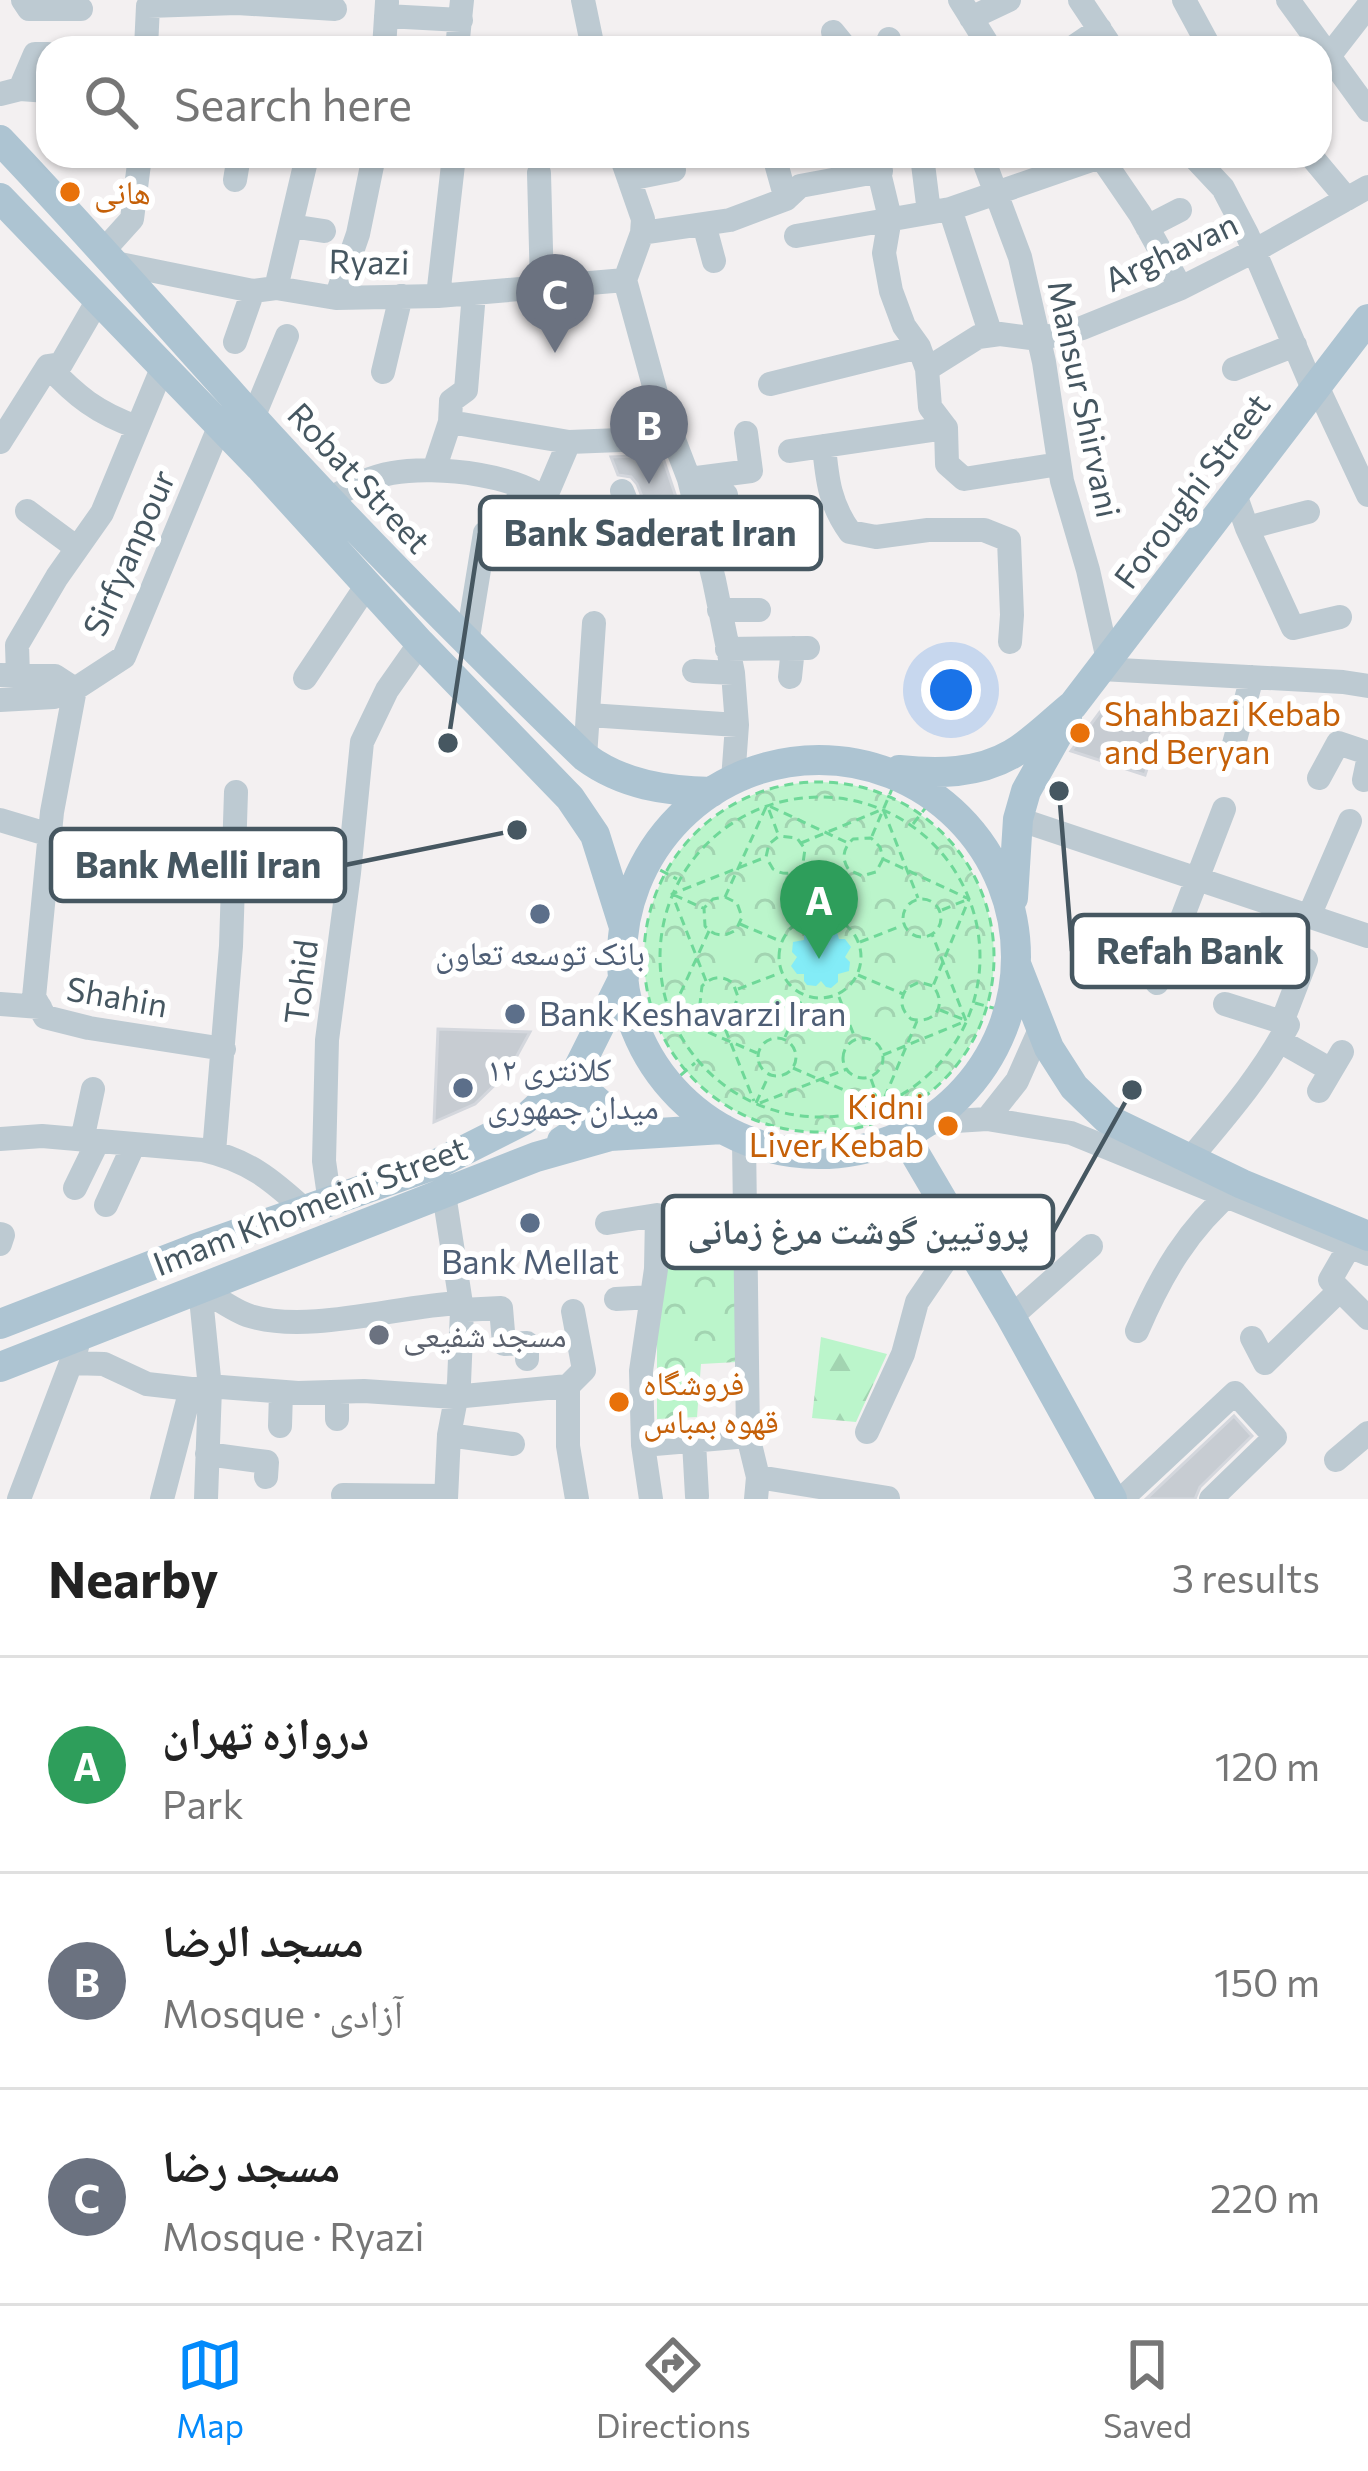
<!DOCTYPE html>
<html lang="en">
<head>
<meta charset="utf-8">
<style>
  :root { --surface:#fff; --page:#f2f2f2; --text:#222; --muted:#767676; --line:#e0e0e0; --accent:#038afb }
  body { margin:0; font-family:Commissioner,"Noto Naskh Arabic",sans-serif; background:var(--page); color:var(--text) }
  .you { position:absolute; left:951px; top:690px; width:42px; height:42px; margin:-30px; border:9px solid #fff; border-radius:50%; background:#1a73e8; box-shadow:0 0 0 18px #1a73e833 }
  .badge { display:grid; place-items:center; width:78px; height:78px; border-radius:50%; background:var(--accent); color:#fff; font-size:39px; font-weight:700 }
  .pin { position:absolute; translate:-50% -99px; filter:drop-shadow(0 3px 6px #0008) }
  .pin::after { content:''; position:absolute; top:63px; width:42px; height:36px; background:inherit; clip-path:polygon(0 0,100% 0,50% 100%) }
  .list { margin:0; padding:0; list-style:none }
  h2 { display:flex; justify-content:space-between; align-items:center; height:156px; margin:0; padding:0 48px; font-size:51px }
  h2 small { font-size:39px; font-weight:400; color:var(--muted) }
  .list li { display:grid; grid-template-columns:78px 1fr auto; gap:36px; align-items:center; box-sizing:border-box; height:216px; padding:0 48px; border-top:3px solid var(--line) }
  .list b { display:block; font-size:45px; white-space:nowrap }
  .list p { margin:0; font-size:39px; white-space:nowrap; color:var(--muted) }
  .list em { font-size:39px; font-style:normal; color:var(--muted) }
  .icon { flex:none; width:66px; height:66px; fill:none; stroke:currentColor; stroke-width:2; stroke-linecap:round; stroke-linejoin:round }
  .map { position:relative; flex:none; width:1368px; height:1499px; overflow:hidden }
  .search { position:absolute; background:var(--surface); box-shadow:0 3px 9px #0004; left:36px; right:36px; top:36px; height:132px; display:flex; align-items:center; gap:30px; box-sizing:border-box; padding:0 42px; border-radius:36px; color:var(--muted); font-size:45px }
  .sheet { height:804px; background:var(--surface) }
  nav { display:flex; justify-content:space-around; align-items:center; box-sizing:border-box; height:168px; border-top:3px solid var(--line); background:var(--surface); font-size:33px; color:var(--muted) }
  nav a { display:grid; justify-items:center; gap:6px }
  nav .on { color:var(--accent) }
  .map>svg:first-child { display:block }
</style>
</head>
<body>
<div class="map">
<svg width="1368" height="1499" viewBox="0 0 1368 1499">
  <defs>
    <pattern id="forest-firs" width="22" height="20" patternUnits="userSpaceOnUse" patternTransform="scale(3)"><rect width="22" height="20" fill="#bbf5cb"/><path d="M5 1l3.5 6h-7zM16 11l3.5 6h-7z" fill="#a2d4b1"/></pattern>
    <pattern id="park-crowns" width="20" height="18" patternUnits="userSpaceOnUse" patternTransform="scale(3)"><rect width="20" height="18" fill="#bbf5cb"/><path d="M2 6a3 3 0 1 1 6 0M12 15a3 3 0 1 1 6 0" fill="none" stroke="#a2d4b1"/></pattern>
  </defs>
  <rect width="100%" height="100%" fill="#f3f0f1"/>
  <path fill="url(#forest-firs)" d="M821,1337L887,1354L856,1422L812,1418Z"/>
  <path fill="url(#park-crowns)" d="M644 957a175 175 0 1 1 350 0a175 175 0 1 1-350 0Z
    M673,1206L737,1213V1362L701,1364L697,1417L657,1419V1340Z"/>
  <path fill="#83ecf7" d="M812,926L821,932L826,928L836,929L839,939H845L851,947L845,957L850,962L849,971L838,974V982L831,988L826,987L821,981L816,986L807,985L804,981V974H797L791,966L797,957L792,952L793,942L804,940V933Z"/>
  <path fill="#c7ccd2" stroke="#d4d7dd" stroke-width="3" d="M662,455L677,500L645,504L637,484L631,477L618,475L611,457Z
    M1109,711L1165,713L1145,775L1071,751L1100,712Z
    M438,1029L530,1032L508,1072L475,1104L434,1122Z
    M1234,1416L1252,1436L1200,1487L1195,1499H1146Z"/>
  <g fill="none" stroke-linecap="round" stroke-linejoin="round">
    <path stroke="#6ed898" stroke-width="3" stroke-dasharray="9 6" stroke-linecap="butt" d="M644 957a175 175 0 1 1 350 0a175 175 0 1 1-350 0Z
      M660 957a160 160 0 1 1 320 0a160 160 0 1 1-320 0Z
      M769,810L778,834
      M913,824L934,797
      M872,836L892,789
      M801,843L883,809L918,898
      M883,859L876,872L862,876L849,870C841,859 843,848 853,839L871,838L880,847L883,859L969,899L933,986C948,1005 935,1025 911,1019C900,1009 899,999 907,988L919,982L933,986
      M647,863L677,879
      M794,875L809,916
      M674,895L703,908
      M725,897L737,903L742,917L736,930C725,937 714,937 705,926L704,908L713,899L725,897L767,805L846,842
      M903 918a19 19 0 1 1 38 0a19 19 0 1 1-38 0Z
      M942,910L966,900
      M779 957a41 41 0 1 1 82 0a41 41 0 1 1-82 0Z
      M837,917L854,876
      M740,924L780,941
      M709,931L670,1016L757,1053
      M860,942L901,926
      M858,975L903,994
      M706,981L672,894L766,857L769,844L779,836L797,838L805,849L803,863C795,875 785,876 773,869L766,857
      M738,989L780,973
      M839,997L855,1038
      M975,1003L1008,1012
      M940,1010L965,1020
      M672,1015L696,1005
      M720,1016L733,1010L738,997L733,983C722,975 712,976 702,986L700,1004L708,1014L720,1016L754,1101
      M785,1037L803,996
      M758 1057a19 19 0 1 1 38 0a19 19 0 1 1-38 0Z
      M843 1058a20 20 0 1 1 40 0a20 20 0 1 1-40 0Z
      M883,1055L966,1021L932,934
      M793,1068L881,1106L917,1021
      M871,1079L880,1104
      M669,1085L695,1063
      M756,1103L769,1075
      M760,1103L847,1069"/>
    <path stroke="#bdcad2" stroke-width="24" d="M23,0L29,9H81
      M583,0L593,48
      M960,0L990,48
      M1080,0L1112,48
      M1184,0L1210,48
      M1288,0L1368,110
      M386,16L461,20
      M971,18L1009,0
      M833,32L846,48
      M889,39L891,48
      M146,48L148,6L237,3L335,9
      M384,48L387,2
      M457,48L462,0
      M1072,48L1100,29
      M1329,56L1368,6
      M20,89L35,54H48
      M0,94L20,89L48,91
      M621,156L643,219L642,233L625,280
      M774,156L786,199
      M875,156L890,218L884,253L891,291L904,326L919,347L927,369L930,407L946,428L947,464L964,479L1059,464
      M922,156L929,212
      M982,156L1020,257L1044,362L1062,481L1088,570L1108,660
      M1193,156L1223,188L1247,234L1314,391
      M1311,156L1347,199
      M1101,157L1140,214L1181,288
      M539,173L542,287
      M629,179L674,170
      M235,180L239,156
      M950,209L991,335
      M704,224L714,261
      M291,226L324,231
      M1147,227L1180,210
      M642,233L730,220L786,199L800,186L881,171
      M796,236L950,209L1103,156
      M104,250L132,219L140,156
      M115,263L253,291L276,288L336,298L438,296L625,280
      M625,280L656,393L689,479L714,580L733,673L737,725L733,780
      M276,288L306,161
      M438,296L454,156
      M336,298L358,234L374,156
      M235,342L253,291
      M48,366C76,396 97,413 137,427
      M927,369L978,337L1000,334L1039,339L1082,328L1181,288L1254,251L1368,187
      M1234,369L1295,345
      M383,372L401,296
      M770,384L919,347
      M1317,386L1368,495
      M253,418L287,336
      M450,422L569,442L672,438
      M0,442L48,366L61,364L98,300
      M824,446C827,479 830,505 850,532L876,537L928,530H984L1009,540L1012,615L1010,642
      M790,451L946,428
      M434,470L450,422L451,401L466,390L474,293
      M689,479L751,471L746,433
      M622,491L635,523
      M1235,494L1247,528L1293,628L1340,617
      M546,496L569,442
      M330,499C349,487 369,477 392,473C435,465 528,474 556,509L550,538
      M27,511L77,548
      M515,517L520,487
      M1247,528L1308,512
      M609,542L611,526L687,515L694,505L726,495
      M719,610H759
      M467,643L485,533
      M727,649L808,648
      M1101,669L1343,682L1368,686
      M694,671L733,673
      M0,675L55,676L75,689
      M18,676L17,645L57,577L102,513L163,366
      M790,677L793,648
      M305,678L367,585
      M75,689L52,812L34,997L45,1017L89,1028L224,1049
      M0,700L54,697L75,689L124,657L220,425
      M589,715L737,725
      M1231,755L1252,677
      M585,757L594,623
      M1319,778L1338,743L1368,753
      M1364,780L1368,761
      M1018,819L1368,936
      M0,820L50,835
      M1309,916L1350,821
      M1157,983L1224,809
      M0,1004L40,1007
      M1225,1004L1282,1022
      M1280,1041L1331,1070
      M1319,1091L1342,1052
      M987,1119L1017,1081L1041,1027
      M924,1123L987,1119L1071,1133L1368,1254
      M0,1139L42,1136L203,1150C248,1160 271,1179 305,1210
      M82,1140L93,1089
      M744,1140L748,1436L758,1477L756,1499
      M214,1152L231,946L236,792
      M1189,1160C1225,1117 1262,1075 1288,1025L1282,1022L1306,960L1251,941
      M75,1188L98,1141
      M444,1194L462,1310L459,1383L449,1435L446,1499
      M330,1203L324,1161L327,1040L349,873L362,742L387,690L420,643
      M106,1205L134,1144
      M607,1223L657,1215L656,1269L641,1371L643,1445L651,1499
      M0,1234L3,1235L0,1244
      M1356,1235L1330,1280L1368,1318
      M200,1288C216,1297 233,1311 250,1316C308,1334 398,1306 459,1303
      M200,1288L210,1388L206,1499
      M616,1299L652,1297
      M462,1310L501,1308L504,1344L527,1343V1359
      M573,1311L584,1370L568,1386V1446L577,1499
      M1011,1317L1091,1246
      M1137,1331C1161,1275 1188,1228 1235,1189
      M1252,1338L1265,1363L1340,1290
      M71,1363L104,1364L147,1384L191,1389L221,1387L298,1393L364,1391L454,1397L568,1386
      M337,1419V1392
      M280,1426L281,1392
      M867,1432L903,1354L917,1302L962,1236
      M449,1435L513,1444
      M694,1442L697,1496
      M643,1445L748,1436
      M207,1454L267,1462L266,1477
      M1336,1460L1368,1433
      M758,1477L888,1498
      M343,1495L446,1496
      M19,1499L77,1347
      M162,1499L191,1389
      M1126,1499L1128,1493L1235,1393L1275,1437L1211,1499"/>
    <path stroke="#adc4d2" stroke-width="30" d="M0,140C80,224 156,311 234,397C346,522 465,641 585,757C623,785 666,791 712,792
      M0,198L260,467L420,643L570,798L595,835L623,924
      M622 957a197 197 0 1 1 394 0a197 197 0 1 1-394 0Z
      M899,770C937,774 978,774 1012,754C1034,741 1053,721 1073,705L1368,319
      M1013,898L1018,819L1026,791L1067,718
      M1016,964L1049,1048L1074,1087L1107,1119L1242,1184L1368,1236
      M549,1107C568,1097 582,1086 599,1103L596,1119L562,1141
      M904,1135L1011,1317L1112,1499
      M0,1324L194,1249L439,1163L524,1120L578,1069L624,977
      M0,1367L536,1157L610,1136L723,1129"/>
  </g>
  <g fill="#e8710a" stroke="#fff" stroke-width="4.5">
    <circle cx="70" cy="192" r="12"/>
    <circle cx="1080" cy="733" r="12"/>
    <circle cx="948" cy="1126" r="12"/>
    <circle cx="619" cy="1402" r="12"/>
  </g>
  <g fill="#5c6f8a" stroke="#fff" stroke-width="4.5">
    <circle cx="540" cy="914" r="12"/>
    <circle cx="515" cy="1014" r="12"/>
    <circle cx="463" cy="1088" r="12"/>
    <circle cx="530" cy="1223" r="12"/>
  </g>
  <circle fill="#6b7280" stroke="#fff" stroke-width="4.5" cx="379" cy="1335" r="12"/>
  <g text-anchor="middle" stroke-width="12" stroke-linejoin="round" paint-order="stroke">
    <g font-size="33" fill="#c56008" stroke="#fff" text-anchor="start">
      <text x="94" y="204">هانی</text>
      <text x="1104" y="726">Shahbazi Kebab<tspan x="1104" dy="38">and Beryan</tspan></text>
      <text x="924" y="1119" text-anchor="end">Kidni<tspan x="924" dy="38">Liver Kebab</tspan></text>
      <text x="643" y="1395">فروشگاه<tspan x="643" dy="38">قهوه بمباس</tspan></text>
    </g>
    <g font-size="33" fill="#465761" stroke="#fff">
      <text transform="translate(1171 252) rotate(-25)" y="12">Arghavan</text>
      <text transform="translate(369 262) rotate(1)" y="12">Ryazi</text>
      <text transform="translate(1084 399) rotate(78)" y="12">Mansur Shirvani</text>
      <text transform="translate(359 478) rotate(47)" y="12">Robat Street</text>
      <text transform="translate(1192 491) rotate(-53)" y="12">Foroughi Street</text>
      <text transform="translate(129 553) rotate(-66)" y="12">Sirfyanpour</text>
      <text transform="translate(301 982) rotate(-83)" y="12">Tohid</text>
      <text transform="translate(117 997) rotate(10)" y="12">Shahin</text>
      <text transform="translate(310 1206) rotate(-21)" y="12">Imam Khomeini Street</text>
    </g>
    <g font-size="33" fill="#4e5e75" stroke="#fff">
      <text x="540" y="965">بانک توسعه تعاون</text>
      <text x="539" y="1026" text-anchor="start">Bank Keshavarzi Iran</text>
      <text x="487" y="1081" text-anchor="start">کلانتری ۱۲<tspan x="487" dy="38">میدان جمهوری</tspan></text>
      <text x="530" y="1274">Bank Mellat</text>
    </g>
    <g font-size="33" fill="#5b616d" stroke="#fff" text-anchor="start">
      <text x="403" y="1347">مسجد شفیعی</text>
    </g>
  </g>
  <path fill="none" stroke="#465761" stroke-width="4.5" d="M448 743L480 533M517 830L345 865M1059 791L1072 951M1132 1090L1053 1232"/>
  <g fill="#465761" stroke="#fff" stroke-width="4.5">
    <circle cx="448" cy="743" r="12"/>
    <circle cx="517" cy="830" r="12"/>
    <circle cx="1059" cy="791" r="12"/>
    <circle cx="1132" cy="1090" r="12"/>
  </g>
  <g fill="#fff" stroke="#465761" stroke-width="4.5">
    <rect x="480" y="497" width="341" height="72" rx="12"/>
    <rect x="51" y="829" width="294" height="72" rx="12"/>
    <rect x="1072" y="915" width="236" height="72" rx="12"/>
    <rect x="663" y="1196" width="390" height="72" rx="12"/>
  </g>
  <g font-size="36" text-anchor="middle" font-weight="bold" fill="#465761">
    <text x="650" y="546">Bank Saderat Iran</text>
    <text x="198" y="878">Bank Melli Iran</text>
    <text x="1190" y="964">Refah Bank</text>
    <text x="858" y="1244">پروتیین گوشت مرغ زمانی</text>
  </g>
</svg>
<div class="you"></div>
<div class="pin badge" style="left:819px;top:959px;background:#2e9e5b">A</div>
<div class="pin badge" style="left:649px;top:484px;background:#6b7280">B</div>
<div class="pin badge" style="left:555px;top:353px;background:#6b7280">C</div>
<div class="search"><svg class="icon" aria-label="search" viewBox="0 0 24 24"><circle cx="10" cy="10" r="6"/><path d="M15 15l6 6"/></svg>Search here</div>
</div>
<section class="sheet">
<h2>Nearby<small>3 results</small></h2>
<ul class="list">
<li><span class="badge" style="background:#2e9e5b">A</span><div><b>دروازه تهران</b><p>Park</p></div><em>120 m</em></li>
<li><span class="badge" style="background:#6b7280">B</span><div><b>مسجد الرضا</b><p>Mosque · آزادی</p></div><em>150 m</em></li>
<li><span class="badge" style="background:#6b7280">C</span><div><b>مسجد رضا</b><p>Mosque · Ryazi</p></div><em>220 m</em></li>
</ul>
</section>
<nav>
<a class="on"><svg class="icon" aria-label="map" viewBox="0 0 24 24"><path d="M3 6l6-2 6 2 6-2v14l-6 2-6-2-6 2zM9 4v14M15 6v14"/></svg>Map</a>
<a><svg class="icon" aria-label="directions" viewBox="0 0 24 24"><path d="M12 3l9 9-9 9-9-9zM9 14v-3h6M13 9l2 2-2 2"/></svg>Directions</a>
<a><svg class="icon" aria-label="saved" viewBox="0 0 24 24"><path d="M7 4h10v16l-5-4-5 4z"/></svg>Saved</a>
</nav>
</body>
</html>
